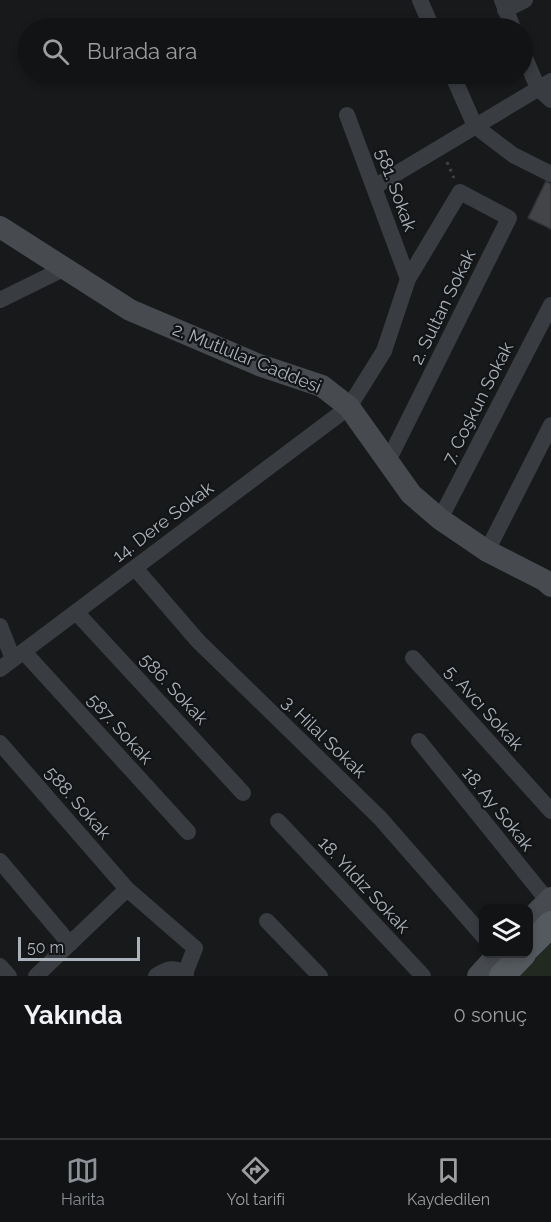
<!DOCTYPE html>
<html lang="tr">
<head>
<meta charset="utf-8">
<style>
  :root { --surface:#121314; --page:#1f2022; --text:#f1f3f6; --muted:#9c9ea0; --line:#313234; --accent:#8c9099 }
  body { margin:0; font-family:Raleway,sans-serif; background:var(--page); color:var(--text) }
  .controls { position:absolute; right:18px; bottom:18px; display:grid; overflow:hidden; border-radius:12px; box-shadow:0 3px 9px #0003 }
  .controls button { width:54px; height:54px; display:grid; place-items:center; padding:0; border:0; border-bottom:2px solid var(--line); background:var(--surface); color:var(--text); font:30px sans-serif }
  .scale { position:absolute; left:18px; bottom:15px; width:122px; box-sizing:border-box; padding-left:6px; border:3px solid #aab3bb; border-top:0; font-size:16px; line-height:21px; white-space:nowrap; color:#aab3bb; -webkit-text-stroke:4px #131416; paint-order:stroke }
  .list { margin:0; padding:0; list-style:none }
  h2 { display:flex; justify-content:space-between; align-items:center; height:78px; margin:0; padding:0 24px; font-size:26px }
  h2 small { font-size:20px; font-weight:400; color:var(--muted) }
  .icon { flex:none; width:33px; height:33px; fill:none; stroke:currentColor; stroke-width:2; stroke-linecap:round; stroke-linejoin:round }
  .map { position:relative; flex:none; width:551px; height:976px; overflow:hidden }
  .search { position:absolute; background:var(--surface); box-shadow:0 3px 9px #0003; left:18px; right:18px; top:18px; height:66px; display:flex; align-items:center; gap:15px; box-sizing:border-box; padding:0 21px; border-radius:33px; color:var(--muted); font-size:22px }
  .sheet { height:162px; background:var(--surface) }
  nav { display:flex; justify-content:space-around; align-items:center; box-sizing:border-box; height:84px; border-top:2px solid var(--line); background:var(--surface); font-size:16px; color:var(--muted) }
  nav a { display:grid; justify-items:center; gap:3px }
  nav .on { color:var(--accent) }
  .map>svg:first-child { display:block }
</style>
</head>
<body>
<div class="map">
<svg width="551" height="976" viewBox="0 0 551 976">
  <rect width="100%" height="100%" fill="#18191b"/>
  <path fill="#212920" d="M551,935V976H513Z"/>
  <path fill="#424448" stroke="#323337" stroke-width="1.5" d="M546,181L551,184V229L528,218Z"/>
  <g fill="none" stroke-linecap="round" stroke-linejoin="round">
    <path stroke="#3f4347" stroke-width="3" stroke-dasharray="3 4.5" stroke-linecap="butt" d="M447,162L454,178"/>
    <path stroke="#393c40" stroke-width="16" d="M420,0L432,28
      M502,0L513,28
      M505,10L525,0
      M522,51L538,88L551,100
      M452,74L475,126L513,155L551,174
      M347,115L408,279
      M374,187L551,81
      M0,300L65,268
      M440,519L551,305
      M487,551L551,425
      M135,568L198,641L380,818L484,937
      M76,612L243,793
      M0,626L13,659
      M24,652L188,832
      M413,658L551,811
      M0,669L349,407L384,351L408,279L460,192L509,218L387,463
      M419,741L548,901
      M0,743L127,889L195,948L184,976
      M278,821L423,976
      M0,861L70,944
      M267,921L320,976
      M0,966L9,976
      M36,976L127,889
      M156,976C168,968 173,967 186,973"/>
    <path stroke="#474b50" stroke-width="22" d="M0,227L130,310L259,365L322,386L349,407L411,494L440,519L487,551L544,580L551,586
      M528,921L551,898
      M478,976L498,954"/>
    <path stroke="#555a5f" stroke-width="26" d="M528,947L551,924
      M502,976L523,954"/>
  </g>
  <g text-anchor="middle" stroke-width="4.5" stroke-linejoin="round" paint-order="stroke">
    <g font-size="18" fill="#aab3bb" stroke="#131416">
      <text transform="translate(396 190) rotate(70)" y="6">581. Sokak</text>
      <text transform="translate(443 307) rotate(-64)" y="6">2. Sultan Sokak</text>
      <text transform="translate(247 358) rotate(22)" y="6">2. Mutlular Caddesi</text>
      <text transform="translate(478 403) rotate(-63)" y="6">7. Coşkun Sokak</text>
      <text transform="translate(163 522) rotate(-37)" y="6">14. Dere Sokak</text>
      <text transform="translate(174 689) rotate(47)" y="6">586. Sokak</text>
      <text transform="translate(484 708) rotate(48)" y="6">5. Avcı Sokak</text>
      <text transform="translate(120 729) rotate(48)" y="6">587. Sokak</text>
      <text transform="translate(324 737) rotate(44)" y="6">3. Hilal Sokak</text>
      <text transform="translate(78 803) rotate(49)" y="6">588. Sokak</text>
      <text transform="translate(498 809) rotate(51)" y="6">18. Ay Sokak</text>
      <text transform="translate(364 885) rotate(47)" y="6">18. Yıldız Sokak</text>
    </g>
  </g>
</svg>
<div class="controls">
<button><svg class="icon" aria-label="layers" viewBox="0 0 24 24"><path d="M12 4l9 5-9 5-9-5zM3 14l9 5 9-5"/></svg></button>
</div>
<div class="scale">50 m</div>
<div class="search"><svg class="icon" aria-label="search" viewBox="0 0 24 24"><circle cx="10" cy="10" r="6"/><path d="M15 15l6 6"/></svg>Burada ara</div>
</div>
<section class="sheet">
<h2>Yakında<small>0 sonuç</small></h2>
<ul class="list">
</ul>
</section>
<nav>
<a class="on"><svg class="icon" aria-label="map" viewBox="0 0 24 24"><path d="M3 6l6-2 6 2 6-2v14l-6 2-6-2-6 2zM9 4v14M15 6v14"/></svg>Harita</a>
<a><svg class="icon" aria-label="directions" viewBox="0 0 24 24"><path d="M12 3l9 9-9 9-9-9zM9 14v-3h6M13 9l2 2-2 2"/></svg>Yol tarifi</a>
<a><svg class="icon" aria-label="saved" viewBox="0 0 24 24"><path d="M7 4h10v16l-5-4-5 4z"/></svg>Kaydedilen</a>
</nav>
</body>
</html>
